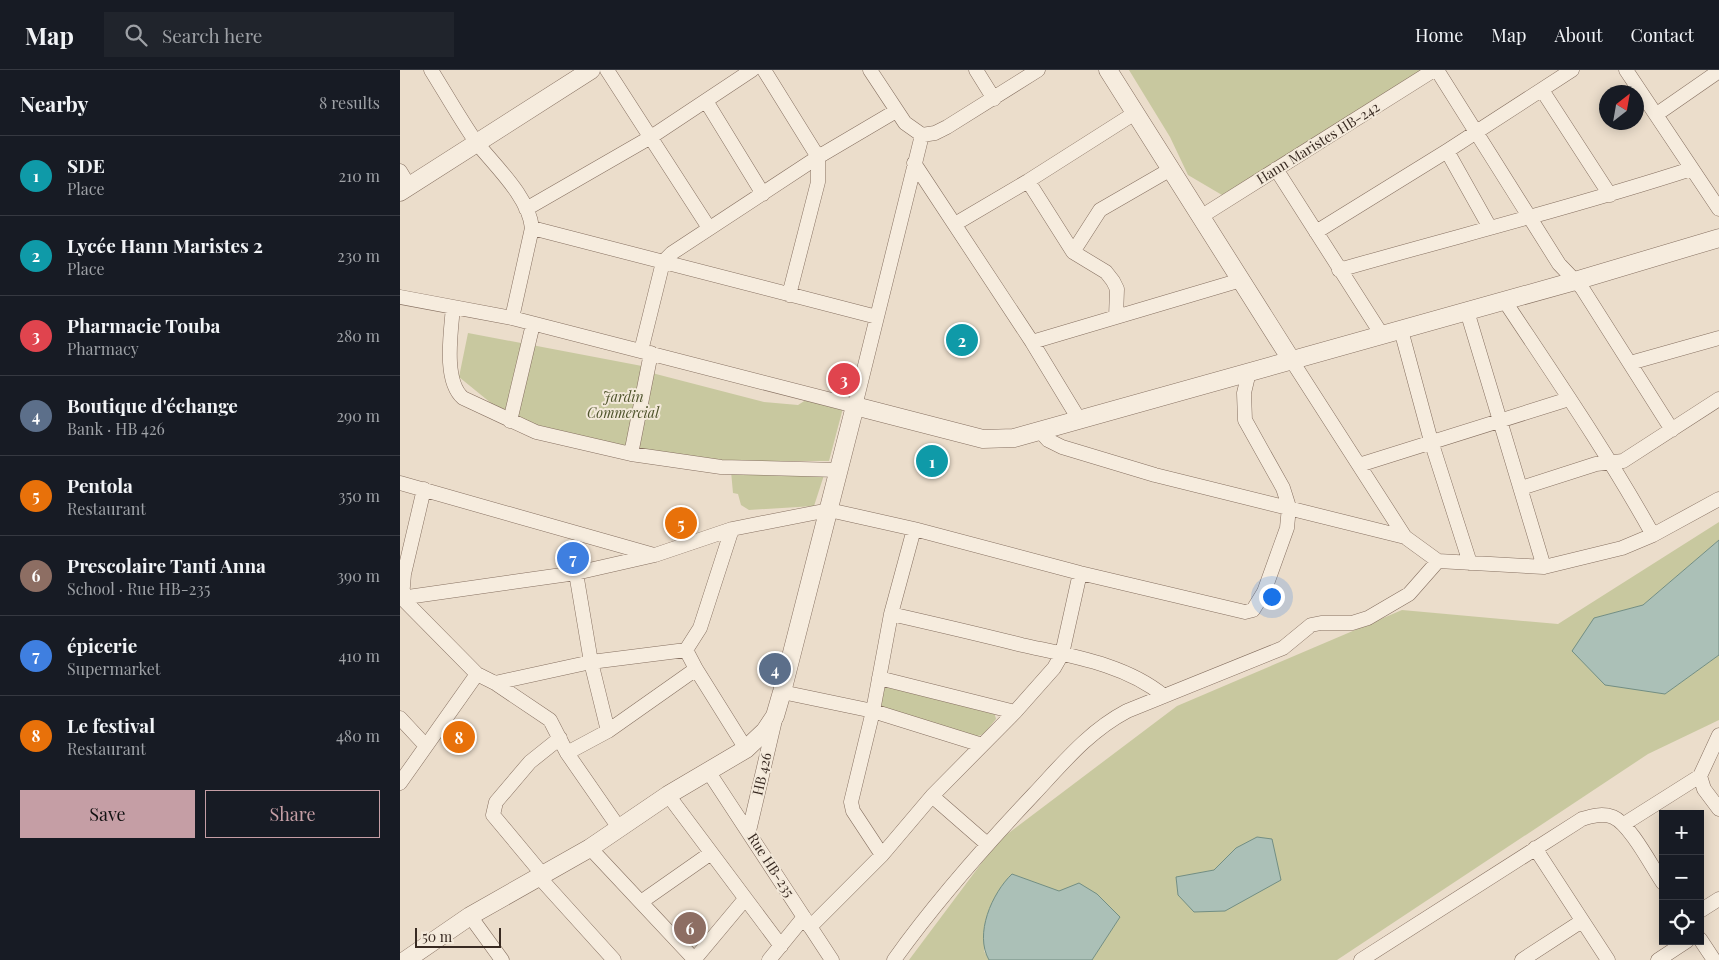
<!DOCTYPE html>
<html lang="en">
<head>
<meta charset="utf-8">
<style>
  :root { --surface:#171b24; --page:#20242c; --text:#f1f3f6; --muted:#9ea1a6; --line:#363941; --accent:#c59ea5 }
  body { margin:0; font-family:"Playfair Display",serif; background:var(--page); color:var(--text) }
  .controls { position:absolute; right:15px; bottom:15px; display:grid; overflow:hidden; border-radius:0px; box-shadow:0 2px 12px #0003 }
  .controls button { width:45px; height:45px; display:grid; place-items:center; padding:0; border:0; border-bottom:1px solid var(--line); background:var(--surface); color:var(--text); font:25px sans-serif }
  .compass { position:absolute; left:1199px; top:15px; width:45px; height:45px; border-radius:50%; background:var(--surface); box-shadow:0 2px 12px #0003; rotate:31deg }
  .scale { position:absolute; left:15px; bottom:12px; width:86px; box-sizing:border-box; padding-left:5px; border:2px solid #382a22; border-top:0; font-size:14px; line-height:18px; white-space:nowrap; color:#382a22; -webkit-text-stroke:4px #f3e9da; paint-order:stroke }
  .you { position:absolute; left:871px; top:526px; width:18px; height:18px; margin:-12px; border:4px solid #fff; border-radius:50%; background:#1a73e8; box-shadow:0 0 0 8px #1a73e833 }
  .badge { display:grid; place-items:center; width:32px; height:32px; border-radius:50%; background:var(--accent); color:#fff; font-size:16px; font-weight:700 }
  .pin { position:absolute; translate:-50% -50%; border:2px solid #fff; box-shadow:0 1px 5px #0006 }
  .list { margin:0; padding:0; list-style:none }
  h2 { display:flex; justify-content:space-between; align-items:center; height:65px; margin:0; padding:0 20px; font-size:21px }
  h2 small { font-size:16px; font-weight:400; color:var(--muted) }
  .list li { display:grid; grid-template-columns:32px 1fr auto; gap:15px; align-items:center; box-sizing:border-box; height:80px; padding:0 20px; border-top:1px solid var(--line) }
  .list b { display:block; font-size:19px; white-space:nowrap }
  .list p { margin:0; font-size:16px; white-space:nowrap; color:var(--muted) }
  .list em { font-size:16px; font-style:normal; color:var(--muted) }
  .actions { display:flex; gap:10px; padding:15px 20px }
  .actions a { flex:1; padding:11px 0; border:1px solid var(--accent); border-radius:0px; text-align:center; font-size:18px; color:var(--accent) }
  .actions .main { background:var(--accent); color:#111 }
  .icon { flex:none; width:28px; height:28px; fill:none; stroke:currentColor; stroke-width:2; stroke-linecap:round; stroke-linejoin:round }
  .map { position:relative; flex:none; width:1319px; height:890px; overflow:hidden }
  header { display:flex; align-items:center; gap:30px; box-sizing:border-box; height:70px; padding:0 25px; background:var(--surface); border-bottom:1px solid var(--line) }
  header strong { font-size:24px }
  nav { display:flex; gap:28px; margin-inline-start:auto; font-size:18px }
  .search { width:350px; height:45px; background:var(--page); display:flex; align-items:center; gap:12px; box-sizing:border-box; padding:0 18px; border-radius:0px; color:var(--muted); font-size:19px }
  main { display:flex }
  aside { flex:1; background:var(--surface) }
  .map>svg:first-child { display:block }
</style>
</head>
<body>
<header>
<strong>Map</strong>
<div class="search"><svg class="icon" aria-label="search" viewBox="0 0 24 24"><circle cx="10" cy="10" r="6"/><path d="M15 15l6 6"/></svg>Search here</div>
<nav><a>Home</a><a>Map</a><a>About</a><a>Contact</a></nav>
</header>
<main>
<aside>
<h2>Nearby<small>8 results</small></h2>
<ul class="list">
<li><span class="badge" style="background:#0f9aa8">1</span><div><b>SDE</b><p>Place</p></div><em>210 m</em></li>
<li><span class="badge" style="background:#0f9aa8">2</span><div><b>Lycée Hann Maristes 2</b><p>Place</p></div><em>230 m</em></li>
<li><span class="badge" style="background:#e0444e">3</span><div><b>Pharmacie Touba</b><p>Pharmacy</p></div><em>280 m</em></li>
<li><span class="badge" style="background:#5c6f8a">4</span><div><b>Boutique d'échange</b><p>Bank · HB 426</p></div><em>290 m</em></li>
<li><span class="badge" style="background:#e8710a">5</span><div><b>Pentola</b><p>Restaurant</p></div><em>350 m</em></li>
<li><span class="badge" style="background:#8d6e63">6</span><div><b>Prescolaire Tanti Anna</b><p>School · Rue HB-235</p></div><em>390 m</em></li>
<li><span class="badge" style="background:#3f7fe0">7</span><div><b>épicerie</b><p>Supermarket</p></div><em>410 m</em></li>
<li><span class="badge" style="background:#e8710a">8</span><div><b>Le festival</b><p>Restaurant</p></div><em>480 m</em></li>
</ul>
<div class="actions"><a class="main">Save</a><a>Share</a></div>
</aside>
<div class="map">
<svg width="1319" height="890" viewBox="0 0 1319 890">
  <rect width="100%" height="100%" fill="#ebddcb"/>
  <path fill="#c8c89f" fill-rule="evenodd" d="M729,0H1027L822,125L788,105L770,67Z
    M68,263L242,296L252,303L364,332L398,335L409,328L443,338L429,391H303L262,387L113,351L59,307Z
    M331,401L425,402L414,436L349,440L341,435L338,424L333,423Z
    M1319,452V470L1243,535L1194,548L1265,624L1319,585V650L1248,684L937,890H692L720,847L697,824L659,822L612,804L584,881L589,890H509L598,771L777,636L1002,540L1158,554ZM814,800L778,825L776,808Z
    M488,615L594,642L596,649L584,664L575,667L480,638L483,620Z"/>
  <path fill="#abc0b7" stroke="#728e83" d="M1319,470V585L1265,624L1205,615L1172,581L1194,548L1243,535Z
    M857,767L872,769L881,810L825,841L794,842L778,825L776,807L814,800L836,778Z
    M612,804L659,821L679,813L697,824L720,847L692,890H589C574,864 592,823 612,804Z"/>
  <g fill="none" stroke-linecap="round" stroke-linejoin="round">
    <g stroke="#867061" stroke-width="15">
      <path id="minor" d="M31,0C46,24 60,49 76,72C95,96 129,127 132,158L112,248
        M207,0L309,158
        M364,0L418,87V112L389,225
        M470,0L505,53L522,65L535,63L547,57L638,0
        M576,0L594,29
        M1037,0L1159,194L1182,218L1272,360
        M1226,0L1319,139
        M1142,20L1210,125
        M306,31L363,124
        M1257,44L1319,1
        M1047,81L1089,156
        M514,93L632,272L680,351
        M876,99L982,265
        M0,101L9,116
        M628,111L673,182L706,202L713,211L717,219L716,247
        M126,139L251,67L352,0
        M802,146L1034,0
        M555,154L628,111L735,43
        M132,158L477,247
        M916,162L1047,81L1172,0
        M673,182L700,140L771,99
        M939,200C1057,166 1175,137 1291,99
        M0,227L112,248L455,336L522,65
        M1104,230C1155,307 1208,384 1253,465
        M53,237C51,262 43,311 63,328L136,362L231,384L321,397L439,400
        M1067,241L1144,497
        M1001,260L1031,371L1070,493
        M632,272L841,210
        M241,281L263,192L272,183L418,87L496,41
        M892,291L1005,467L1038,491L1144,497L1222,478L1253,465L1319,429
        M1230,293L1319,268
        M110,351L133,254
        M640,361L648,370L662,377L755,405L1005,467
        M231,384L251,283
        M959,395L1169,329
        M0,413L254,485
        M1121,418L1196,394L1223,391L1319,329
        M176,503L191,592L208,661
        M0,526L77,604L95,613L150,650L167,683L219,758
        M0,528L176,503L255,485L332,459L429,440L514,459L680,503L845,542L853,540L864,522L887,458L889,437L883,418L845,350L844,323L849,302
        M2,528L4,504L24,419
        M491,544C535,554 578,564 622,575C671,586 725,594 764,626
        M286,580L296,599L346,679
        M479,608L615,642
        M95,613L191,592L286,580L300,558L332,459
        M382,622L473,641L582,675
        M0,648L26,676
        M167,683L208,661L296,599
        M308,701L432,890
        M1300,706L1304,719L1319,739
        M0,713L77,604
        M268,725L381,876
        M532,726L587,774
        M1224,754L1300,706L1319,665
        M349,761L375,650
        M190,778L294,889
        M1135,778L1208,890
        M482,785L453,741L451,732L473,641L491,544L514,459
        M143,805L93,745L96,732L130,692L160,668
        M139,807L214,890
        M241,832L311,783
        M1300,841L1319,829
        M70,846L102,890
        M410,857L482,785L532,726L615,642L654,598L662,584L680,503
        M1300,869L1314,890
        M294,890L345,829
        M369,890L404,847
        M494,890C536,831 584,777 634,724C663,693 689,661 727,641L883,578L911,555L921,553H952L968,548L1009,524L1038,491
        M961,890L1182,749C1192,746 1202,743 1213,747C1230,754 1252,797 1263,813
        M1122,890L1182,851
        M1258,890L1287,871"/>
    </g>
    <g stroke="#867061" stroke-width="19">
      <path id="tertiary" d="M708,0L892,291
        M0,122L191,0
        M6,890L70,846L190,778L268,725L346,679L365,661L375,646L382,622L455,336L583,369L614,368L1175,211L1319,168"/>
    </g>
    <use href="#minor" stroke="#f6ecde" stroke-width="14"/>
    <use href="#tertiary" stroke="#f6ecde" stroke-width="18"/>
  </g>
  <g text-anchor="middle" stroke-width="4" stroke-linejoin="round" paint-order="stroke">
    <g font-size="14" fill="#382a22" stroke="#f3e9da">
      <text transform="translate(918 73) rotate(-32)" y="5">Hann Maristes HB-242</text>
      <text transform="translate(362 704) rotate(-77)" y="5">HB 426</text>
      <text transform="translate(371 795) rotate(57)" y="5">Rue HB-235</text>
    </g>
    <g font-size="14" font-style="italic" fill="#4e532b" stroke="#f3e9da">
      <text x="223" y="332">Jardin<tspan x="223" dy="16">Commercial</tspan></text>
    </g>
  </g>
</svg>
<div class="controls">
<button>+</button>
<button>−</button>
<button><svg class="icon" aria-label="locate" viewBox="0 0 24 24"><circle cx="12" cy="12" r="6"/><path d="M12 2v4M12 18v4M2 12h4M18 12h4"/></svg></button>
</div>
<svg class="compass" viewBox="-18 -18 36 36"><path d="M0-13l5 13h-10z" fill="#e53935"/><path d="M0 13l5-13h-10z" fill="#9ea1a6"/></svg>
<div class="scale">50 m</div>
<div class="you"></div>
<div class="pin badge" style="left:532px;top:391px;background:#0f9aa8">1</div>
<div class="pin badge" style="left:562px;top:270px;background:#0f9aa8">2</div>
<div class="pin badge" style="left:444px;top:309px;background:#e0444e">3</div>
<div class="pin badge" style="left:375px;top:599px;background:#5c6f8a">4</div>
<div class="pin badge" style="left:281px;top:453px;background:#e8710a">5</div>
<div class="pin badge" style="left:290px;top:858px;background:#8d6e63">6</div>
<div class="pin badge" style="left:173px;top:488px;background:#3f7fe0">7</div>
<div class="pin badge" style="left:59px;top:667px;background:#e8710a">8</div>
</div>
</main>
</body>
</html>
